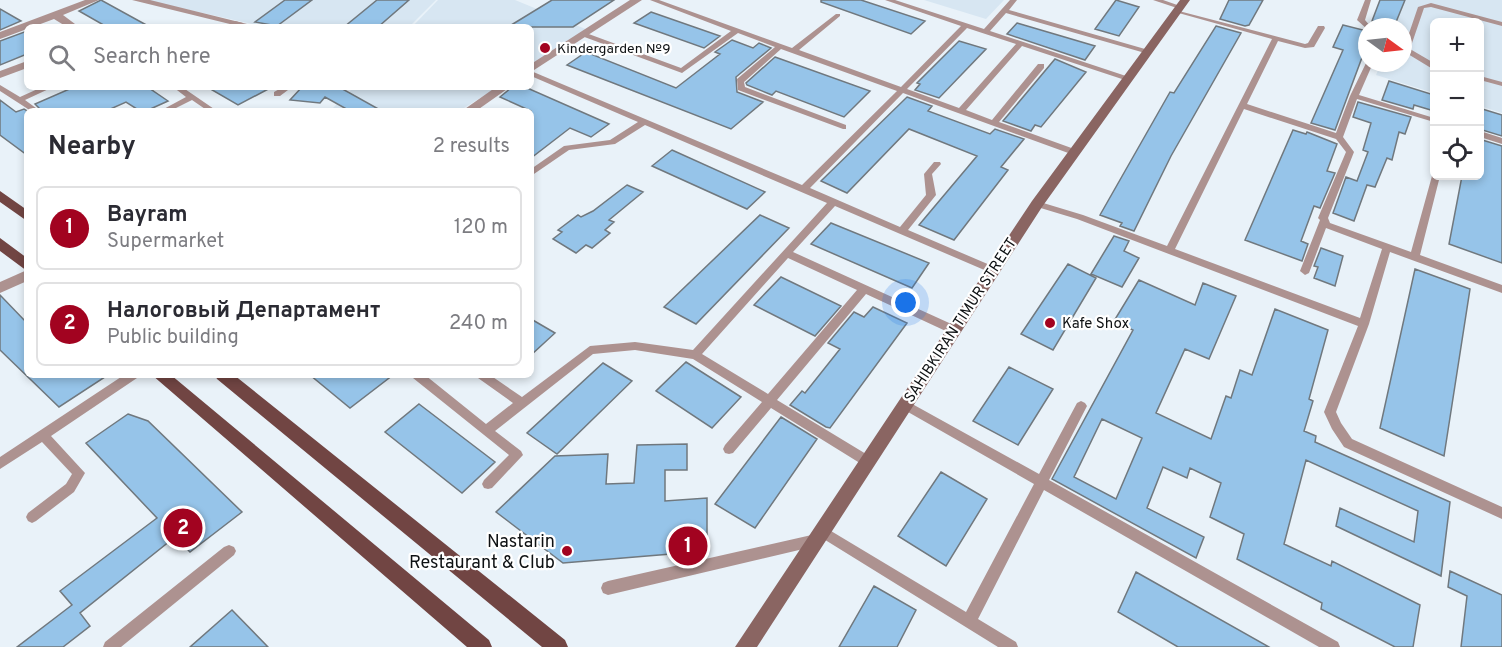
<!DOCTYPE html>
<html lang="en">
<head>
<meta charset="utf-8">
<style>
  :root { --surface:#fff; --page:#f2f2f3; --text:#2b2b33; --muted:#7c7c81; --line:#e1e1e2; --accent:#a20320 }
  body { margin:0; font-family:Overpass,sans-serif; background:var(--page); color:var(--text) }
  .controls { position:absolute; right:18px; top:18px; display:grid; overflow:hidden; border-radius:9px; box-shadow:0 3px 9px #0003 }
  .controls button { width:54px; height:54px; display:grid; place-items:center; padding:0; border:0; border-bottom:2px solid var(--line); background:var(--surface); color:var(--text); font:30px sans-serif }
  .compass { position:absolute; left:1358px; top:18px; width:54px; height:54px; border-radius:50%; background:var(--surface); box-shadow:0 3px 9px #0003; rotate:105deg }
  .you { position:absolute; left:906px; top:303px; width:21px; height:21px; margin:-15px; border:4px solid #fff; border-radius:50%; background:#1a73e8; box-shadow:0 0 0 9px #1a73e833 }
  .badge { display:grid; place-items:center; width:39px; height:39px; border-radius:50%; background:var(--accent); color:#fff; font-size:20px; font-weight:700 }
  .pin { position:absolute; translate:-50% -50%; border:3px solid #fff; box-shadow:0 2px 6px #0006 }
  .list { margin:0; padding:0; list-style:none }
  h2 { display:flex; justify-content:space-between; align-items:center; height:78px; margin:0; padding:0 24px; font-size:26px }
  h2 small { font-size:20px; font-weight:400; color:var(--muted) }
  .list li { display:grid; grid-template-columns:39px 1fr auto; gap:18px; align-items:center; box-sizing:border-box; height:84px; margin:0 12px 12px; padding:0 12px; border:2px solid var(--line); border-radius:9px }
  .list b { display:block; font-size:22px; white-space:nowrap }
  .list p { margin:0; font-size:20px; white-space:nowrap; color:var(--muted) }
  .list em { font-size:20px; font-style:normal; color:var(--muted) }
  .icon { flex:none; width:33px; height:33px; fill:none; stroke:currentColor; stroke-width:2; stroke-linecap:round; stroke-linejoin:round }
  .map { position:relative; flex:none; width:1502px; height:647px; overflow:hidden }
  .search { position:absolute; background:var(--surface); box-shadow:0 3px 9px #0003; left:24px; top:24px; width:510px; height:66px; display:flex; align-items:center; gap:15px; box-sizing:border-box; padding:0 21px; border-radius:9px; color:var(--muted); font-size:22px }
  .panel { position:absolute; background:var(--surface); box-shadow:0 3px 9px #0003; left:24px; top:108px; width:510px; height:270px; border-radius:9px }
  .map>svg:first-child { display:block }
</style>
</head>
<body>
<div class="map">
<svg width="1502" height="647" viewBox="0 0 1502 647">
  <rect width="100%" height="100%" fill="#e9f2f9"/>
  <path fill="#d7e6f2" d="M144,0H436L409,27H266Z
    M438,0H515L588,30L531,66V27H412Z
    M924,0H1004L986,19Z
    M1405,0H1502V113L1480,106V22H1434V93L1376,75L1381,63H1403V27H1395Z
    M354,87H498L459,111H330Z"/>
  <path fill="#96c4e9" stroke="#70787e" stroke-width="1.5" fill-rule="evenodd" d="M101,0L150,27H107L79,11Z
    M285,0H312L277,26L255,22Z
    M377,0H409L378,27H344Z
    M552,0H614L573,27H508Z
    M821,0H861L925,21L911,34L821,2Z
    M1116,0L1139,7L1119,36L1095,29Z
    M1229,0H1263L1249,25L1245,26L1220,19Z
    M1380,0H1405L1394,27L1372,21Z
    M0,9L21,21L0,30Z
    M651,12L720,36L704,48L634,23Z
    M1017,23L1095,46L1085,60L1007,34Z
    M1343,25L1367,31V44L1335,130L1311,123L1343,50L1333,47Z
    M1216,26L1241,33L1171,156L1134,231L1120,226L1122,223L1100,215L1170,92L1174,93Z
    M27,31V54L0,65V41Z
    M732,40L753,48L759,43L771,48L736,77L737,92L763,102L731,129L567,65L586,52L676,88L720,54L715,52Z
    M959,41L986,49L939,98L915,90L920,84L917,83Z
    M775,57L870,91L844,117L776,91L772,95L747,85L746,83Z
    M1055,59L1086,72L1041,127L1035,125L1031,131L1003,121Z
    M1389,81L1434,95V111L1414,105L1413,109L1382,100Z
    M74,87H158L152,90L168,101L146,111H140L126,102L106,111H42L35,104Z
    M207,87H272L238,105Z
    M302,87H339L382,111H350L325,97L320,103L290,100Z
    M512,87H525L609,124L591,137L570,128L531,158V111L500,97Z
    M907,97L932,106L928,111L990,134L995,129L1024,139L1001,167L1008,170L954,240L919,225L977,156L909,129L847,193L821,181Z
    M0,100L16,112L24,109L27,111V155L0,135Z
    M1358,102L1411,117L1405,134L1399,132L1392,160L1387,158L1375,187L1367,185L1354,221L1333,213L1346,177L1357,181L1368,152L1363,150L1371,123L1353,117Z
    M1479,108L1502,115V136L1479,129Z
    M1293,130L1306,134L1307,132L1337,144L1327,171L1335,173L1320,208L1314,206L1301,241L1308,244L1302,261L1245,240Z
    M1479,139L1502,146V263L1449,244L1462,176H1479Z
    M672,150L765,192L747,209L652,166Z
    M627,185L643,192L609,220L614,222L605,230L610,233L592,248L586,245L576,253L553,239L562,232L558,230L578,215L581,217L593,211Z
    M760,215L789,228L696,324L664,307Z
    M831,223L929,263L912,288L811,244Z
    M1114,236L1129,241L1124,251L1139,258L1122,287L1091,274Z
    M1321,248L1343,256L1335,286L1314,278L1318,267L1314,266Z
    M1068,264L1096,278L1053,350L1021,334Z
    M1415,269L1470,289L1444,456L1380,428Z
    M781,277L841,306L815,336L754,305Z
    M1139,280L1195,305L1203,283L1236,296L1209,359L1185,349L1156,413L1211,439L1226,396L1231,398L1240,370L1252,375L1275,309L1328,330L1309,399L1313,401L1304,431L1316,436L1315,442L1450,502L1441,576L1336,526L1340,508L1414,542L1418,511L1306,460L1284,544L1331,566L1332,561L1420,605L1413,647H1395L1321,609L1322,603L1237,559L1244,534L1210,517L1221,483L1190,468L1187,478L1163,467L1147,508L1204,537L1196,558L1052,479L1133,330L1114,321ZM1102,419L1142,438L1116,499L1074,477Z
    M0,295L27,323V375H108L59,407L0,350Z
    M873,307L907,323L830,428L826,427L790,405L802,391L805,393L840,349L828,343L854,312L864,317Z
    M531,319L555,333L531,355Z
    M686,362L741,397L712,428L656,391Z
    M603,363L632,381L557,454L527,433Z
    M1009,367L1053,389L1018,445L973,421Z
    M310,375H393L350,408Z
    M419,404L495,462L462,493L385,432Z
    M128,414L148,421L242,512L190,552L175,537L80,613L90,626L63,647H17L72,605L60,591L157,518L86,443Z
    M781,417L817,439L755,528L715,504Z
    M687,444V470H665V501L707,498V551L563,563L496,512L555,456L608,454L606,484L634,483L637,445Z
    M941,472L987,499L946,566L898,536Z
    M1450,571L1502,595V647H1461L1467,596L1448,587Z
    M1136,572L1269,647H1178L1118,612Z
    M874,586L916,610L897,647H839Z
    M232,610L268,647H190Z"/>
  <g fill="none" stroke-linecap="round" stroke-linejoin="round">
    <path fill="#ad9290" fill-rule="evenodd" d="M650,0H659L792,48L836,14H840V16L799,50L901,87L961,26L885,0H895L984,29L1010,0H1017L1009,10L1152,51L1145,53L1006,13L990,31L1132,78L1128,80H1125L1022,46L966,110L992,120L1038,64H1044V68L999,122L1077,150V154H1071L903,93L810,188L900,227L926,195L924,174L934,162H940L941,164L932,174L936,195L908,230L997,268L998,270L993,274L989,272L835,206L793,252L958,327L959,330L958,333H950L866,294L777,400L871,457L873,461L871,465L867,466L863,465L771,408L733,453L729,454L725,453L723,449L725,445L762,402L693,359L635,350L593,354L495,431L521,451L523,455L492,488L488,489L484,488L482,484L484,480L509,455L413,378L411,375H425L486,424L513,403L478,378L476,375H490L522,397L590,346L635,342L693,350L827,203L645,125L615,144L569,150L531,176V169L564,146L610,140L638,122L531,76V71L802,185L897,91L781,49L744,82L745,87L846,125V129H843L738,90L737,79L775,47L738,33L682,73L579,35L586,33L681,68L731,31ZM967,28L1016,44L959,108L907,89ZM788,258L857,290L768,394L702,354Z
      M1153,0H1163L1183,7L1180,9Z
      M1365,0H1371L1365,20L1371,27H1367V29L1357,20Z
      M1431,3L1502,22V26L1431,7L1424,8L1410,49L1434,63V68H1431L1403,51L1418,7Z
      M1175,10L1305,44L1308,43L1318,26H1324L1325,28L1314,47L1305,48L1278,41L1247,104L1336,133L1350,96L1367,61V63H1373L1359,95L1434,118V122L1357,99L1343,137L1354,152L1328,218L1330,223L1411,252L1432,176L1434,174V176H1440L1420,255L1502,285V293L1390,252L1369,324L1336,412L1341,423L1352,439L1502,507V519L1344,447L1332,429L1324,412L1358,326L1077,219L1034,206L1032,204L1034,202H1040L1083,215L1167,246L1272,39L1175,12ZM1244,109L1336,139L1346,152L1318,218L1320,220L1300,271L1305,275L1309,273L1326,228L1382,249L1360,318L1175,249Z
      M235,21L259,27L239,25L229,27Z
      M1480,76L1502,82V86L1480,80Z
      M0,85L20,97L42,87H53L25,100L40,111H31L0,91Z
      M173,87H182L217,111H208L192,100L170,111H160L186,97Z
      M283,87H292L280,96H274V92Z
      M1480,131L1502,138V144L1480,137Z
      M124,375H139L137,378L51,436L85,473L74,492L36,521L32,523L28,521L26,517L28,513L66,484L72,474L42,442L0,469V457Z
      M905,400L1039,474L1077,403L1081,401L1085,403L1087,406L1049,480L1338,642L1340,647H1319L1044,490L978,619L1016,642L1018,647H998L822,538L821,544L816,546L608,595L603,593L601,588L603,583L608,581L816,534L815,531L816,527L821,525L966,612L1034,484L901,408L899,405L901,402Z
      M229,545L234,547L236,551L234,555L121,647H103L105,642L224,547Z"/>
    <path fill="#ad9290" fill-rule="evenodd" d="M85,0H99L63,15L79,27H67L54,19L0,39V32Z
      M132,0H150L243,23L238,26Z
      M630,0H642L531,72V64Z
      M27,61V68L0,78V71Z
      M496,87H510L476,111H462Z
      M27,270V281L0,293V282Z"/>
    <path fill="#8a6562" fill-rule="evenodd" d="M1180,0H1190L1042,207L757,647H735L1032,201Z"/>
    <path fill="#714543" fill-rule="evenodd" d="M0,191L27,210V221L0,202Z
      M0,238L27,258V271L0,251Z
      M152,375H171L489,640L492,647H467Z
      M215,375H234L565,640L568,647H542L217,379Z"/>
  </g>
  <g fill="#a20320" stroke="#fff" stroke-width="2">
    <circle cx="545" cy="48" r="6"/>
    <circle cx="1050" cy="323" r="6"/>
    <circle cx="567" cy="551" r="6"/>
  </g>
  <g text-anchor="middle" stroke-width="4.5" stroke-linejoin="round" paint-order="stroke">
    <g font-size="14" fill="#0e1113" stroke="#fff" text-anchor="start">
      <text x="557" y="53">Kindergarden №9</text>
    </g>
    <g font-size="15" fill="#0e1113" stroke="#fff">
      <text transform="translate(960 320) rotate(-57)" y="5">SAHIBKIRAN TIMUR STREET</text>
    </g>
    <g font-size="15" fill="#0e1113" stroke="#fff" text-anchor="start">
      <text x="1062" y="328">Kafe Shox</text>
    </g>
    <g font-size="18" fill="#0e1113" stroke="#fff" text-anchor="end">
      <text x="555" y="547">Nastarin<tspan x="555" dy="21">Restaurant &amp; Club</tspan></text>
    </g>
  </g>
</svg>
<div class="controls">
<button>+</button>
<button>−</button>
<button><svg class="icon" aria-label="locate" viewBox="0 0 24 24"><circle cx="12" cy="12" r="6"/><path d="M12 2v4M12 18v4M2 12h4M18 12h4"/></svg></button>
</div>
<svg class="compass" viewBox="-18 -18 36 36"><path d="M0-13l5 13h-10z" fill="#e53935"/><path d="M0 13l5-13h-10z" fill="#7c7c81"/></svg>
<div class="you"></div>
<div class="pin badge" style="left:688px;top:546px">1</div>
<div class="pin badge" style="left:183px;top:528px">2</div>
<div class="search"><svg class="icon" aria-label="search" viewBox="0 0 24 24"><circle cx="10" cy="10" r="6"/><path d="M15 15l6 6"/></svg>Search here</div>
<section class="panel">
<h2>Nearby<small>2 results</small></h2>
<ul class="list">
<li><span class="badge">1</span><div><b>Bayram</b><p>Supermarket</p></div><em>120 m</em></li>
<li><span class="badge">2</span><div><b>Налоговый Департамент</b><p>Public building</p></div><em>240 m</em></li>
</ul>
</section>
</div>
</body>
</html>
